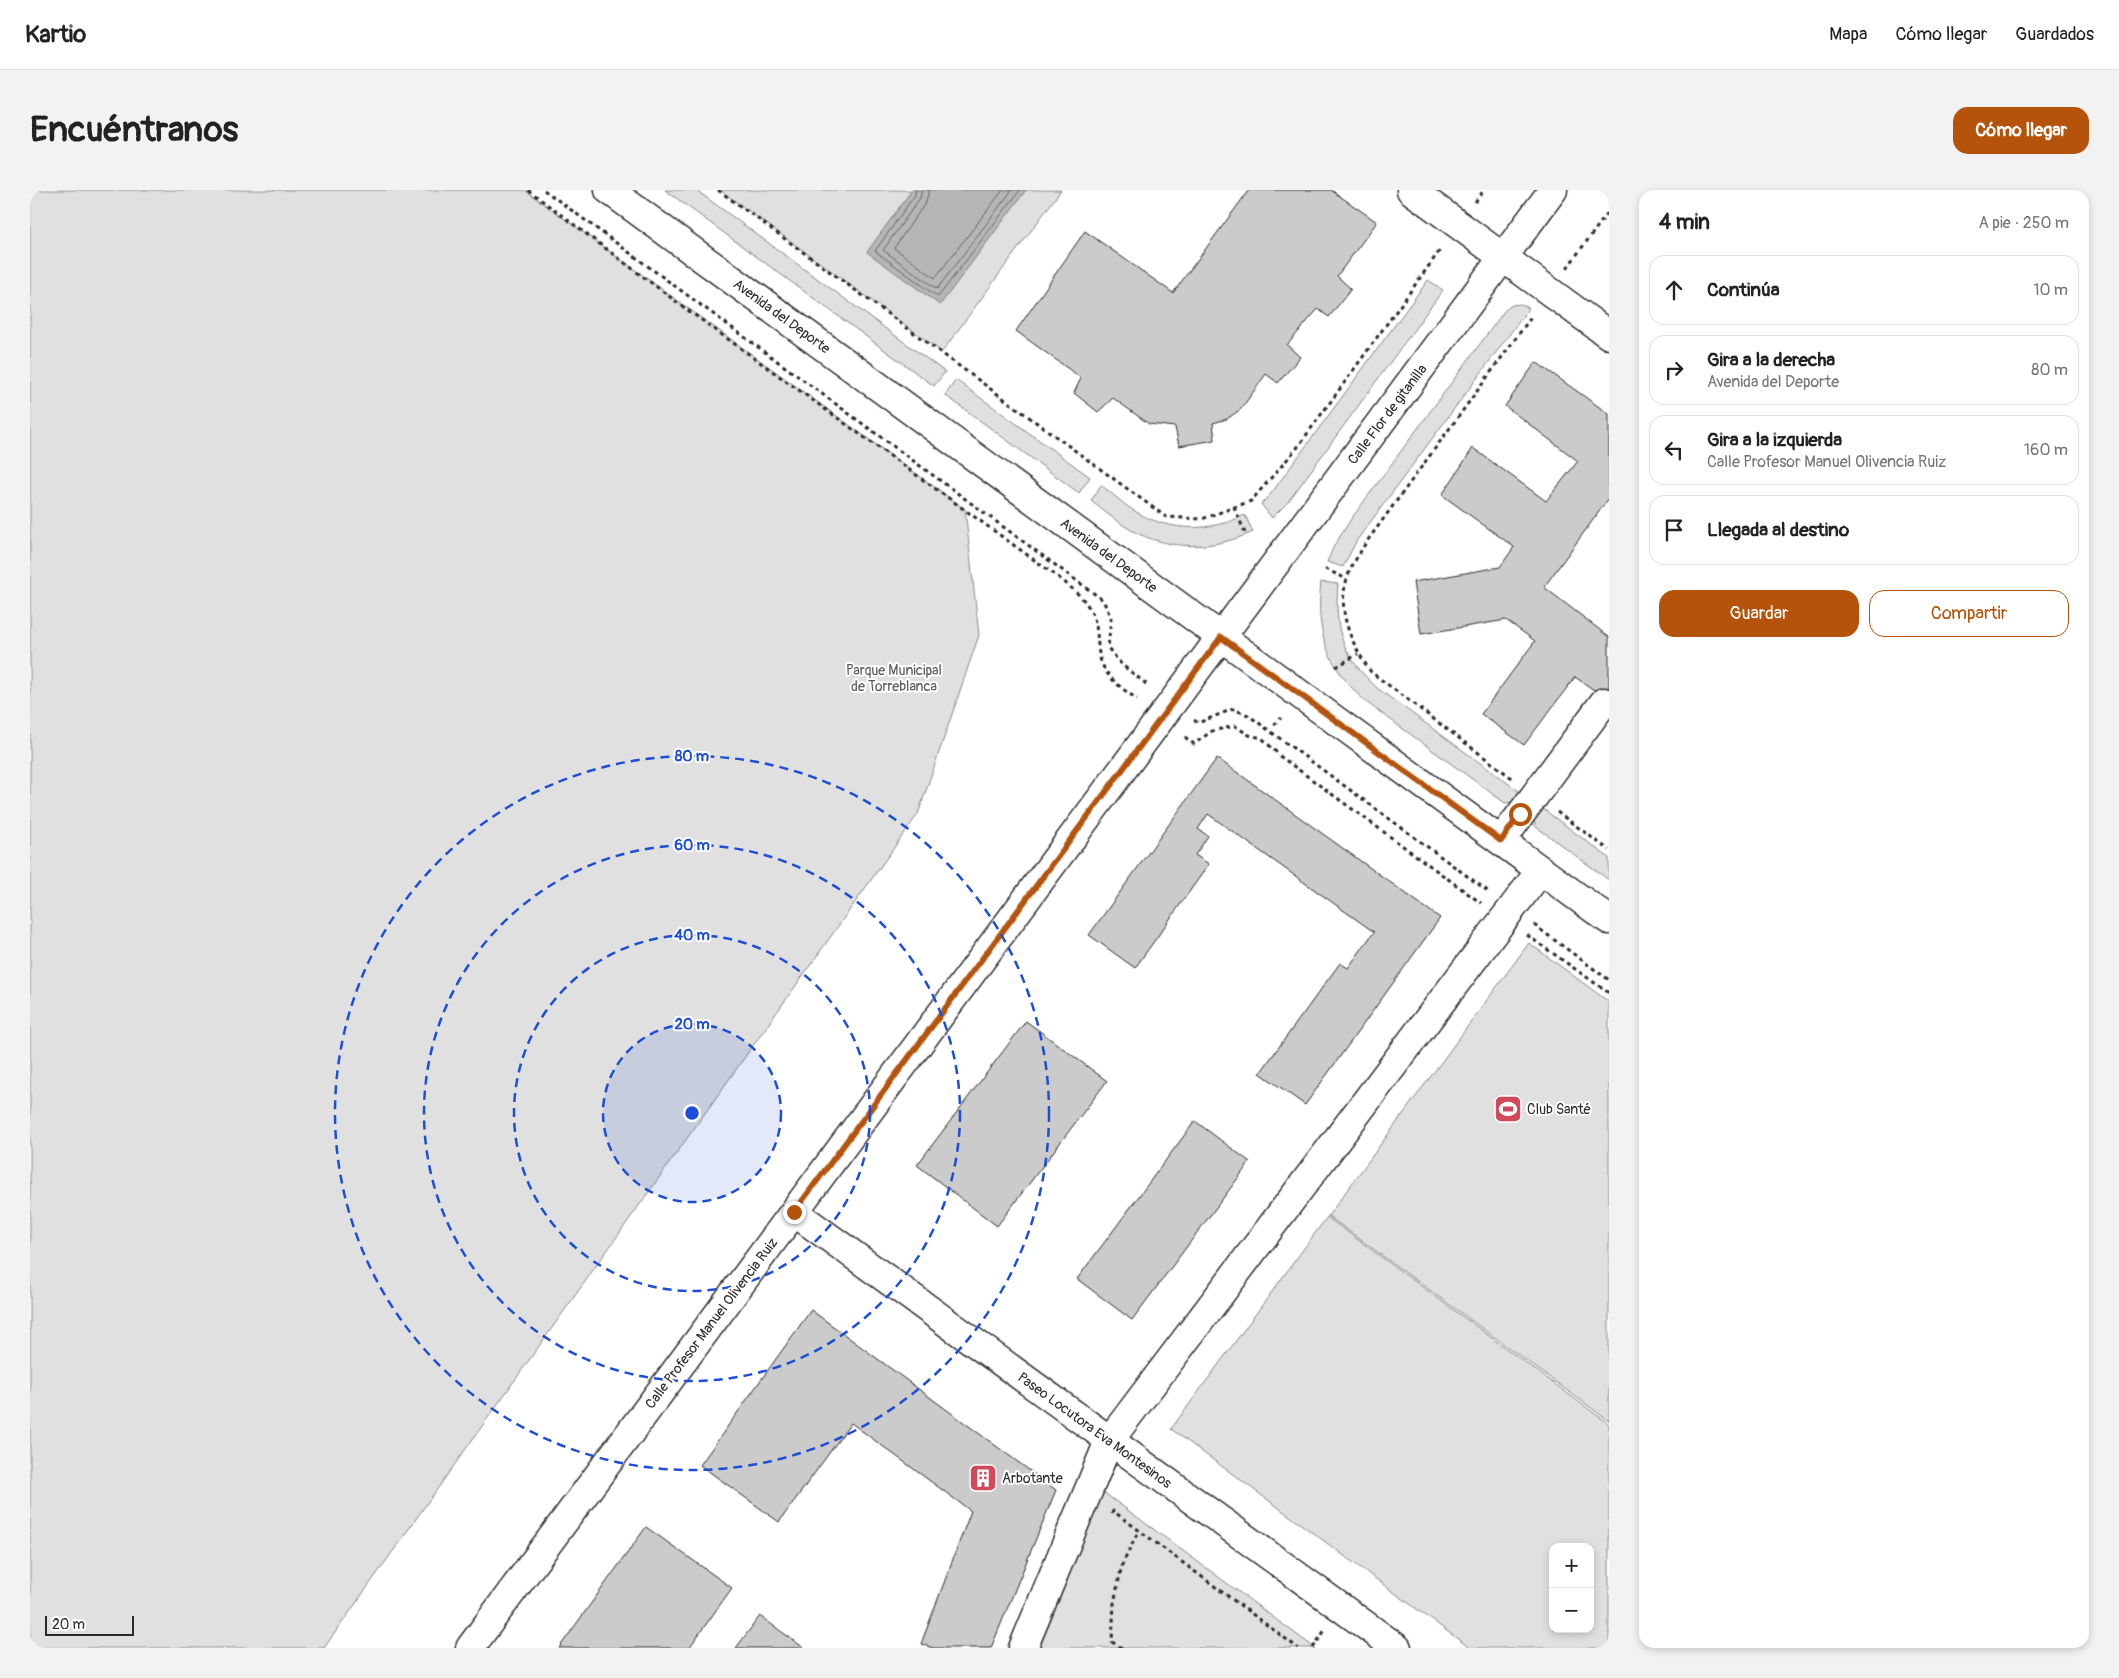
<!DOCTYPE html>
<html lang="es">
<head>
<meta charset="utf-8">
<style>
  :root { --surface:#fff; --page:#f2f2f2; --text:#222; --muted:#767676; --line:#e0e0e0; --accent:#b45309 }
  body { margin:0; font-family:Pangolin,sans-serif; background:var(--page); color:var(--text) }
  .controls { position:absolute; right:15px; bottom:15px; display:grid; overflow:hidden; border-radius:10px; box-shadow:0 2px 8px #0003 }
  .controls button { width:45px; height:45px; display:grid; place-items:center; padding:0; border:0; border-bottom:1px solid var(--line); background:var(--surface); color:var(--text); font:25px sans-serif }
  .scale { position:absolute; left:15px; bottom:12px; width:89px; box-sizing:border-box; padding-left:5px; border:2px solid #2b2b2b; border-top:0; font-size:14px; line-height:18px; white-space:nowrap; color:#2b2b2b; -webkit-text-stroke:4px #fff; paint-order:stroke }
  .stop { position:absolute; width:15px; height:15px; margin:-11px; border:4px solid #b45309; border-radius:50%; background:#fff }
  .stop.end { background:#b45309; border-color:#fff; box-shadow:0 1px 5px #0008 }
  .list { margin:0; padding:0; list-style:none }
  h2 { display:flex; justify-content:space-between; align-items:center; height:65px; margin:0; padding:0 20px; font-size:21px }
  h2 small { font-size:16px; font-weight:400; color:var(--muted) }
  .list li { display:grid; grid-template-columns:32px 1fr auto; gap:15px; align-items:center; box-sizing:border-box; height:70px; margin:0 10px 10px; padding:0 10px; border:1px solid var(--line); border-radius:15px }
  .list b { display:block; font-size:19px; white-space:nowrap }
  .list p { margin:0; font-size:16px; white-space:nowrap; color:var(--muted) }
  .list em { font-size:16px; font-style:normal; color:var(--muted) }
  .actions { display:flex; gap:10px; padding:15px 20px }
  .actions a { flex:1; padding:11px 0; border:1px solid var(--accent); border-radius:15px; text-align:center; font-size:18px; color:var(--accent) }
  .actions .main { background:var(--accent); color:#fff }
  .icon { flex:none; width:28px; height:28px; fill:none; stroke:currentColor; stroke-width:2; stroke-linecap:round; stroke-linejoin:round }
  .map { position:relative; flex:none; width:1579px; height:1458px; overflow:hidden; border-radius:15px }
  header { display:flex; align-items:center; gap:30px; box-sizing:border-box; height:70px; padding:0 25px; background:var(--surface); border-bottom:1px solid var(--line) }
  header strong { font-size:24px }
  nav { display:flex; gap:28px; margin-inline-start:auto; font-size:18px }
  .intro { display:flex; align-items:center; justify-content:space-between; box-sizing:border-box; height:120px; padding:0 30px }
  h1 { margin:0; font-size:35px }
  .button { padding:12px 22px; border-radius:15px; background:var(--accent); color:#fff; font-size:18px; font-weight:700 }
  main { display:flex; gap:30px; padding:0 30px }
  aside { flex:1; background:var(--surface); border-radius:15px; box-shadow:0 2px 8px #0003 }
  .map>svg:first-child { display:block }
</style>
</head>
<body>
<header>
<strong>Kartio</strong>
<nav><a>Mapa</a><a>Cómo llegar</a><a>Guardados</a></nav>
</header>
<div class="intro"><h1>Encuéntranos</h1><a class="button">Cómo llegar</a></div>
<main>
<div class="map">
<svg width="1579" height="1458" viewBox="0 0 1579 1458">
  <rect width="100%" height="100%" fill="#fff"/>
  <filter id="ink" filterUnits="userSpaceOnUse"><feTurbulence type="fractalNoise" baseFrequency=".02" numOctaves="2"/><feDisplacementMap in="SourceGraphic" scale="10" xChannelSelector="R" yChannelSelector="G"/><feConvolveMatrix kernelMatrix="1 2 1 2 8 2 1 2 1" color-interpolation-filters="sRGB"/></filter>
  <g filter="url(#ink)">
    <path fill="#e0e0e0" stroke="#868686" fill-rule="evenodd" d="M0,0H495L935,319L949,445L888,624L294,1458H0Z
      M635,0H666L915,182L904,196Z
      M690,0H1031L912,162Z
      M1398,90L1413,100L1258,312L1242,328L1231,314L1240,305Z
      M1491,114L1499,118L1327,350L1313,377L1297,372L1304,356L1321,329L1475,120L1482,115Z
      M926,190L1060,287L1049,303L915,205Z
      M1071,295C1083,304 1095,316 1108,323C1142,342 1180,342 1215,325L1223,342C1182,360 1140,361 1101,340C1087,332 1074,321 1061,311Z
      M1291,392L1308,394C1304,441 1312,465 1347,498L1490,602L1483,612L1475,613L1336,512C1298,477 1285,444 1291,392Z
      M1512,618L1579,668V690L1505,636L1504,629Z
      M1499,753L1579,812V1231L1298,1026Z
      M1297,1027L1579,1234V1458H1440L1141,1239ZM1523,1357H1560V1439H1523Z
      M1073,1302L1285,1458H1009Z"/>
    <path fill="#b6b6b6" stroke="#7e7e7e" d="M882,0H996L910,115L837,62Z"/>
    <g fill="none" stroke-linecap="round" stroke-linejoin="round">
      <path stroke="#636363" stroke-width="1" d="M886,0L885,5L845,61L908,107L990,0
        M892,0L890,8L853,60L907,99L982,0
        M899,0L896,12L864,58L905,88L973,0"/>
    </g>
    <path fill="#cbcbcb" stroke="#2b2b2b" d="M1219,0H1301L1347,32L1307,86L1321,99L1299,127L1288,119L1257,155L1270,167L1248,193L1236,184L1211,219L1197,229L1183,233L1185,250L1149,256L1145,237L1119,234L1083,208L1068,222L1044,203L1051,188L986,141L1055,41L1143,103Z
      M1506,172L1579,224V308L1514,397L1579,447V510L1545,487L1494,555L1451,524L1505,451L1476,430L1391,444L1383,392L1470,377L1484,357L1412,305L1443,258L1516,311L1548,271L1475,216Z
      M1187,568L1410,728L1275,915L1230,883L1310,773L1318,778L1344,742L1178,624L1168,639L1178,646L1165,665L1179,674L1105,778L1059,745Z
      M996,831L1077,891L967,1036L887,975Z
      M1165,931L1220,972L1102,1130L1047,1089Z
      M781,1120L1026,1300L961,1458H903L891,1454L941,1321L821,1233L749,1332L670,1275Z
      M616,1337L702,1398L659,1458H529Z
      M730,1426L774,1458H706Z"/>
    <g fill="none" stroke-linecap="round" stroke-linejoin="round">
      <g stroke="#2b2b2b" stroke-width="31">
        <path id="minor" d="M579,0L1579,730
          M1381,0L1579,145
          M1471,651L1574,512
          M764,1022L1367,1458
          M440,1458L1523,0
          M993,1458L1079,1251L1511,680"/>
      </g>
      <path stroke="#2b2b2b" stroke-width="3" stroke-dasharray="4 4" stroke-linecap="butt" d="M498,0L652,116L1028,387C1049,404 1064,415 1067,443C1068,453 1068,465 1072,474C1079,490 1094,500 1107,509
        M514,0L1073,410L1081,428L1078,458L1092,475L1119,496
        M688,0L1136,327L1172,329L1221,311L1267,258L1411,59
        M1445,12L1454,0
        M1537,78L1579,21
        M1204,317L1216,345
        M1295,379L1317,389
        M1306,477L1328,464
        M1164,530L1168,533L1203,519L1218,525L1459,702
        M1244,535L1251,528
        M1155,547L1164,554L1182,541L1205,536L1219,545L1232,548L1251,567L1451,713
        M1482,588L1341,482C1322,455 1306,422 1317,389C1320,377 1329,365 1335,354L1502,126
        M1527,622L1579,660
        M1504,735L1579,790
        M1497,745L1579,803
        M1082,1324L1083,1321L1268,1458
        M1092,1458L1082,1452L1084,1413L1092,1375L1109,1340
        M1283,1458L1295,1440"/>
      <use href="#minor" stroke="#fff" stroke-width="28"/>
    </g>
  </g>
  <g fill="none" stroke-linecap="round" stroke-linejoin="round" filter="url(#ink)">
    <path stroke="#b45309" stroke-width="6" d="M764,1022L1191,447L1471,651L1490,624"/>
  </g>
  <circle cx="662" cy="923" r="89" fill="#1d4ed8" fill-opacity=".12"/>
  <g fill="none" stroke="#1d4ed8" stroke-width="2.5" stroke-dasharray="9 6">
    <circle cx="662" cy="923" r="89"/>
    <circle cx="662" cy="923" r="178"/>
    <circle cx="662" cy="923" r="268"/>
    <circle cx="662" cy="923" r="357"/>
  </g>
  <defs>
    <g id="stadium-square" transform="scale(1.4375)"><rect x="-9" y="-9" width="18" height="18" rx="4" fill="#d1495b" stroke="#fff"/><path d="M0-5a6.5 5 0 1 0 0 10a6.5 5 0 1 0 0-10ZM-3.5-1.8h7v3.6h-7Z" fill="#fff"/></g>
    <g id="building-square" transform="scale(1.4375)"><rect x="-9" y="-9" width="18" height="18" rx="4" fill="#d1495b" stroke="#fff"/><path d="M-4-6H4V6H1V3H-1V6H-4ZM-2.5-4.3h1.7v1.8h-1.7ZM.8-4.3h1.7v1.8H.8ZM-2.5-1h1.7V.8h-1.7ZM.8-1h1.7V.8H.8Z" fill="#fff"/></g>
  </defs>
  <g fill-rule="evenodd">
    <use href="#stadium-square" x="1478" y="919"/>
    <use href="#building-square" x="953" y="1288"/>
  </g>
  <g text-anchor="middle" stroke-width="4" stroke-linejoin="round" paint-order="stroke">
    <g font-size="14" fill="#2b2b2b" stroke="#fff">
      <text transform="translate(752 126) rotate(36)" y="5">Avenida del Deporte</text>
      <text transform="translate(1357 224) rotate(-53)" y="5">Calle Flor de gitanilla</text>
      <text transform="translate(1079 365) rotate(36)" y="5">Avenida del Deporte</text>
      <text transform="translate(681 1133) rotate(-53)" y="5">Calle Profesor Manuel Olivencia Ruiz</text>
      <text transform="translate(1065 1240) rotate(36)" y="5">Paseo Locutora Eva Montesinos</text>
    </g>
    <g font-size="14" fill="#585858" stroke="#fff">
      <text x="864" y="485">Parque Municipal<tspan x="864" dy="16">de Torreblanca</tspan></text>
    </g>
    <g font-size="14" fill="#2b2b2b" stroke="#fff" text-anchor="start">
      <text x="1497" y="924">Club Santé</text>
      <text x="972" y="1293">Arbotante</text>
    </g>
  </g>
  <circle cx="662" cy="923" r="8" fill="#1d4ed8" stroke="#fff" stroke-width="2.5"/>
  <g font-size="15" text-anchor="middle" font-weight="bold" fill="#1d4ed8" stroke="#fff" stroke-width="4" stroke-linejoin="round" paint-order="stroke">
    <text x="662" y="571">80 m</text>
    <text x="662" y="660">60 m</text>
    <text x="662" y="750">40 m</text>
    <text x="662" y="839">20 m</text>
  </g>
</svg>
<div class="controls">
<button>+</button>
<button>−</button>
</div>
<div class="scale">20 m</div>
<div class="stop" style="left:1490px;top:624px"></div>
<div class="stop end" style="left:764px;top:1022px"></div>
</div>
<aside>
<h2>4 min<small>A pie · 250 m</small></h2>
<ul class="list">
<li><svg class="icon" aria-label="ahead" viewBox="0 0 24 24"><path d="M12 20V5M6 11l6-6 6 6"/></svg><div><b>Continúa</b></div><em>10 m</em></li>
<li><svg class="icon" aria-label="right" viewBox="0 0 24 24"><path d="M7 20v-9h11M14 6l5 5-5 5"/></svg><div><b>Gira a la derecha</b><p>Avenida del Deporte</p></div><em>80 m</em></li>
<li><svg class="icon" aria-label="left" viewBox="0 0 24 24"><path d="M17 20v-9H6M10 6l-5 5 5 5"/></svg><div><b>Gira a la izquierda</b><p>Calle Profesor Manuel Olivencia Ruiz</p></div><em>160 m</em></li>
<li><svg class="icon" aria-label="arrive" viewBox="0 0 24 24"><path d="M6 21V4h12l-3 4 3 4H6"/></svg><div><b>Llegada al destino</b></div></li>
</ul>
<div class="actions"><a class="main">Guardar</a><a>Compartir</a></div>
</aside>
</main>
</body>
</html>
